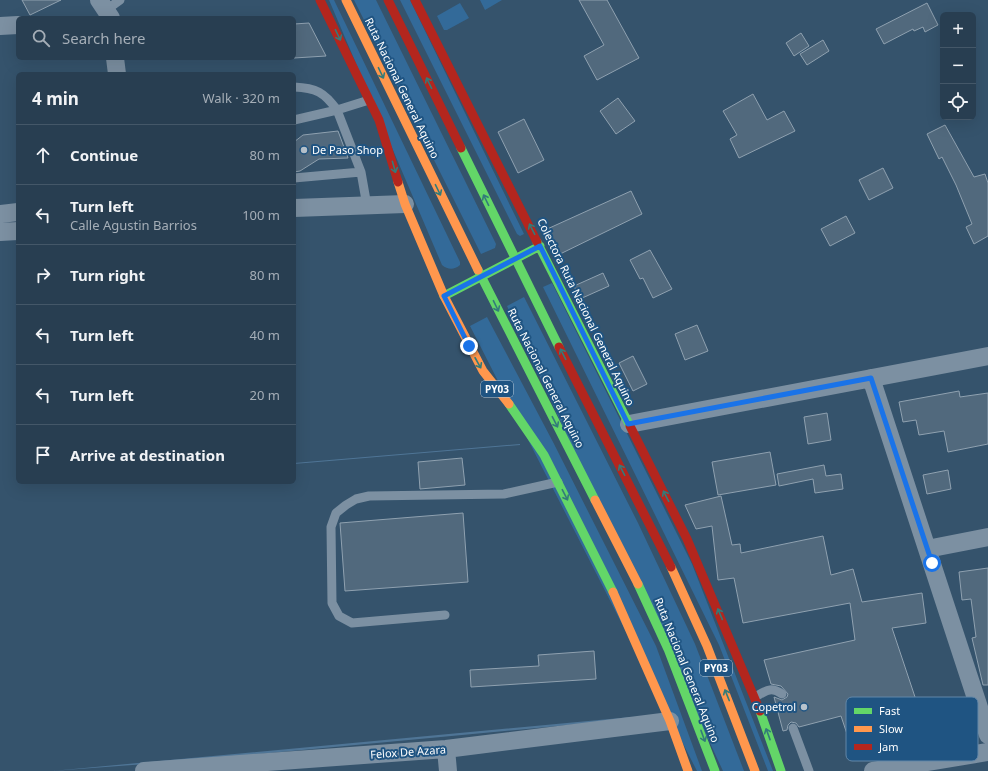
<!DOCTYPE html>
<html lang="en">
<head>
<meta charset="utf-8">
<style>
  :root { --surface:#283e51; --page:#304558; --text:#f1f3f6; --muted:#a5aeb7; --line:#445768 }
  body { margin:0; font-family:"Noto Sans",sans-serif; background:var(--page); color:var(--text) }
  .controls { position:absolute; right:12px; top:12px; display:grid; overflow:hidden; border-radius:6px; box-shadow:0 4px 16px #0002 }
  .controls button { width:36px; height:36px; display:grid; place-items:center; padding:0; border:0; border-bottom:1px solid var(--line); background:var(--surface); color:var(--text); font:20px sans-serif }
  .stop { position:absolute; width:12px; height:12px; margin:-9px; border:3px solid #1a73e8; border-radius:50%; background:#fff }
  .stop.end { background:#1a73e8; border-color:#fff; box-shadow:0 1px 4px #0008 }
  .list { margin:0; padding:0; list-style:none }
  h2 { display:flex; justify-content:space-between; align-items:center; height:52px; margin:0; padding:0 16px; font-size:17px }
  h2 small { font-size:13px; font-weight:400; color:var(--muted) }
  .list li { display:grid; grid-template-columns:26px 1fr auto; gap:12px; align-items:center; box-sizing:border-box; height:60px; padding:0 16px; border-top:1px solid var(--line) }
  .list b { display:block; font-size:15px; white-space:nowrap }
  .list p { margin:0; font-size:13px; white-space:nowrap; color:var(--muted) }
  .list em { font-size:13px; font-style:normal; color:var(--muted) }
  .icon { flex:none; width:22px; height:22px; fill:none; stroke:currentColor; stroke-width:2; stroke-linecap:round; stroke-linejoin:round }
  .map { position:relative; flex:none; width:988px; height:771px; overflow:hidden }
  .search { position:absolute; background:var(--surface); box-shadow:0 4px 16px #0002; left:16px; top:16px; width:280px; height:44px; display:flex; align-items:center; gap:10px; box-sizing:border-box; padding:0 14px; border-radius:6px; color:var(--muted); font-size:15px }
  .panel { position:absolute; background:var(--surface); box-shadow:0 4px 16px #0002; left:16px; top:72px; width:280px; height:412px; border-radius:6px }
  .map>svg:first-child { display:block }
</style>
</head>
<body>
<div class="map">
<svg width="988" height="771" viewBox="0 0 988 771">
  <rect width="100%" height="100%" fill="#35536c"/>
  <path fill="#336a99" d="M329,0H334L460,262V265C454,270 448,270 442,265Z
    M354,0H376L496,244L495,248L481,254Z
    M400,0H410L524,234L520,236L517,234Z
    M480,0H502L485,10Z
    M460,3L469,18L447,30H444L437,16Z
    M552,283L692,564L773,771H768L719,645L543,287Z
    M524,297L638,523L695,644L744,771H723L507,306Z
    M487,317L553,442L656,646L702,771H697L470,326Z"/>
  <path fill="#4f7596" d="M520,444V445L294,464V463Z
    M631,717L632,719L186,761L52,771Z"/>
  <path fill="#51697d" stroke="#8fa1b0" d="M22,0H61L30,15Z
    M579,0H607L639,58L597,80L584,56L604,45Z
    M927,3L938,25L925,32L923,27L914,31L913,29L884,44L876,29Z
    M309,23L326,56L294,58V24Z
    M801,33L809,46L794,56L786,43Z
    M823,40L829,51L807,65L800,54Z
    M753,94L767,120L784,111L795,131L739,158L730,139L737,135L723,111Z
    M618,98L635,121L616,134L600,111Z
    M524,119L544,160L518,173L498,132Z
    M945,125L974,177L985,174L988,183V236L974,244L966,227L972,224L956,185L942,157L939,159L927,134Z
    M338,131L348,158L319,159L300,171L294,172V142L303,135Z
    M883,168L893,188L869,200L859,180Z
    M631,191L642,214L558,255L545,230Z
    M846,216L855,233L830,246L821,229Z
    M650,250L672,289L653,298L643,278L640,279L630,260Z
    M603,273L609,286L580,299L574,286Z
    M697,325L708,351L685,360L675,334Z
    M633,356L647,384L633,391L619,363Z
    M959,391L960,397L988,393V444L948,452L944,431L919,435L916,420L903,422L899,402Z
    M827,413L831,440L808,444L804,417Z
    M770,452L776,485L718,495L712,462Z
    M462,458L465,485L420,489L418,462Z
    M824,465L826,476L841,474L843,489L815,493L813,479L779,486L777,474Z
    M948,470L951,489L927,494L923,475Z
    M721,496L732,545L740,544L741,553L823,536L831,575L853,569L862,602L922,593L926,623L892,628L928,736L853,752L841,716L799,727L796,723L791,722L788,725L787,730L783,731L774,697L782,700L787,697L788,694L781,686L771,684L764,660L855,640L850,603L743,623L734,578L718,580L712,526L696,529L685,505Z
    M463,513L468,582L345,591L340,523Z
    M988,568V685H983L972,638L976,637L971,599L962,600L959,572Z
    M594,651L596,679L471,687L470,670L539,666L538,655Z"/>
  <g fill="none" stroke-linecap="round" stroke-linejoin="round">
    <path stroke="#7c90a2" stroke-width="9" d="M106,10L120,0
      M294,87C316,88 324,92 337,110L369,100
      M294,120L337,110L361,172L367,206
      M294,178L361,172
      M445,615L352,623L339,616L332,603L331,527L336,513L346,505L356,499L369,496L504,494L558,482
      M755,697C766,691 770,686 782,694
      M793,728L809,771"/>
    <path stroke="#7c90a2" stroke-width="18" d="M99,0L111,18
      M0,26L18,25
      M115,58L117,74
      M294,208L405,204
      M0,214L18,212
      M0,232L18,231
      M871,378L988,735
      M629,424L988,356
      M927,549L988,537
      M446,749L448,771
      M144,771L446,749L670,721
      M873,771L988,752"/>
    <path stroke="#63d668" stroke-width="9" d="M537,242L630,426
      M444,296L540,246
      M509,404L544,455L613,592
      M638,584L668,649L715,771
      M760,711L781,771"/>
    <path stroke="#ff974d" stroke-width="9" d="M398,182L405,204L444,296L483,371L509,404
      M671,567L707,646L755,771
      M613,592L670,721L688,771"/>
    <path stroke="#b3261e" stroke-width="9" d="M320,0L379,120L398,182
      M415,0L537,242
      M630,426L687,539L760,711"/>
    <path stroke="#63d668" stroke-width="9" d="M461,148L559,347
      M478,270L595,500"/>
    <path stroke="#ff974d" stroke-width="9" d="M346,0L478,270
      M595,500L638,584"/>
    <path stroke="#b3261e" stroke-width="9" d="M388,0L461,148
      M559,347L671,567"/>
  </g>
  <defs><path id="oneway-shaft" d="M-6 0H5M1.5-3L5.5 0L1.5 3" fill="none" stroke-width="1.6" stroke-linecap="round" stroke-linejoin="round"/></defs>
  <g stroke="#337b7a">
    <use href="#oneway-shaft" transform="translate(338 35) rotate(64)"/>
    <use href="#oneway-shaft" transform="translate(381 73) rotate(64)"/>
    <use href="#oneway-shaft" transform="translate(429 83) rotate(-116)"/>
    <use href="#oneway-shaft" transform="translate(394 167) rotate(74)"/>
    <use href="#oneway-shaft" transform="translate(438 190) rotate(64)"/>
    <use href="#oneway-shaft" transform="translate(486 200) rotate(-116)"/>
    <use href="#oneway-shaft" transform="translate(532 229) rotate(-117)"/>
    <use href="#oneway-shaft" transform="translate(496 306) rotate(64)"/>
    <use href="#oneway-shaft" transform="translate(563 354) rotate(-117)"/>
    <use href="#oneway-shaft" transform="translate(478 363) rotate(61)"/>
    <use href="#oneway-shaft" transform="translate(555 422) rotate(63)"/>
    <use href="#oneway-shaft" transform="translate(622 470) rotate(-117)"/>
    <use href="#oneway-shaft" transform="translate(565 495) rotate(63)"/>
    <use href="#oneway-shaft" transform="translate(666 496) rotate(-117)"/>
    <use href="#oneway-shaft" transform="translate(720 614) rotate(-113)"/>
    <use href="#oneway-shaft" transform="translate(727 695) rotate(-112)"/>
    <use href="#oneway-shaft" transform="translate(768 734) rotate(-110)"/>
    <use href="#oneway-shaft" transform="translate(703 736) rotate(70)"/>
  </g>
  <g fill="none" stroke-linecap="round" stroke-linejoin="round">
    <path stroke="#1a73e8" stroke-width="5" d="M469,346L444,296L540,246L628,424L871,378L932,563"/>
  </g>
  <g fill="#b8c3cc" stroke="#1f5482" stroke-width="1.5">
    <circle cx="304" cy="150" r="4"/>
    <circle cx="804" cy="707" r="4"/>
  </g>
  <g text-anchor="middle" stroke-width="4" stroke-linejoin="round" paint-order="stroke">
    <g fill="#1f5482" stroke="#bcccda" stroke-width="1">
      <rect x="481" y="381" width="32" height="16" rx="3"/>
      <rect x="700" y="660" width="32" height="16" rx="3"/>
    </g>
    <g font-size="10" font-weight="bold" fill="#fff">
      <text x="497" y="393">PY03</text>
      <text x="716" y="672">PY03</text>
    </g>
    <g font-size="11" fill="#fff" stroke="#1f5482">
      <text transform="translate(402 88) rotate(64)" y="4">Ruta Nacional General Aquino</text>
      <text transform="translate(586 312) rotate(64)" y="4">Colectora Ruta Nacional General Aquino</text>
      <text transform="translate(546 378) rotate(63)" y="4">Ruta Nacional General Aquino</text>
      <text transform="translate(687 670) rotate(68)" y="4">Ruta Nacional General Aquino</text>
      <text transform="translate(408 752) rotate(-4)" y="4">Felox De Azara</text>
    </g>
    <g font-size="11" fill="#fff" stroke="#1f5482" text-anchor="start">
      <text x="312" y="154">De Paso Shop</text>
      <text x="796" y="711" text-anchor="end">Copetrol</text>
    </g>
  </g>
  <rect x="846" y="697" width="132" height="64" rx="6" fill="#1f5482" stroke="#6287a8" stroke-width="1"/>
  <rect x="854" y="708" width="18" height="6" fill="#63d668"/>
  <rect x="854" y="726" width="18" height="6" fill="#ff974d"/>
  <rect x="854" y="744" width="18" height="6" fill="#b3261e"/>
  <g font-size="11" fill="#fff">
    <text x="879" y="715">Fast</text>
    <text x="879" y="733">Slow</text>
    <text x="879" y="751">Jam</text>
  </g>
</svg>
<div class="controls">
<button>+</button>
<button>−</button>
<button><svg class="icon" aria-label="locate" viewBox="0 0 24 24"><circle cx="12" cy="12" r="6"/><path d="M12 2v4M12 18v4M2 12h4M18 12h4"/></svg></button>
</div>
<div class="stop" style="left:932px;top:563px"></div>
<div class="stop end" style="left:469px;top:346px"></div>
<div class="search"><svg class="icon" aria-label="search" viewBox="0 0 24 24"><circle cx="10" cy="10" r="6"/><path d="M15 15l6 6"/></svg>Search here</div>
<section class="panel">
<h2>4 min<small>Walk · 320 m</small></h2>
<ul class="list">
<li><svg class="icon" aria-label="ahead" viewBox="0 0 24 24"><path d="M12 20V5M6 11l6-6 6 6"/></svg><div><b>Continue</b></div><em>80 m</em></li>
<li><svg class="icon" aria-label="left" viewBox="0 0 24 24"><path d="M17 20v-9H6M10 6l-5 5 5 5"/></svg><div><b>Turn left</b><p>Calle Agustin Barrios</p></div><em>100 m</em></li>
<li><svg class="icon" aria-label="right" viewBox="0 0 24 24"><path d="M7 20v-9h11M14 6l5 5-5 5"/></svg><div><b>Turn right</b></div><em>80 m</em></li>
<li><svg class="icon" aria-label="left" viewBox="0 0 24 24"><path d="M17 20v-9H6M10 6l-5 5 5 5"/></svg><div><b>Turn left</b></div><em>40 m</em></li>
<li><svg class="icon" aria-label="left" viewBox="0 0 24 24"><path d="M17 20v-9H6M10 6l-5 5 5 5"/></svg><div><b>Turn left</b></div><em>20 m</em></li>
<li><svg class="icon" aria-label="arrive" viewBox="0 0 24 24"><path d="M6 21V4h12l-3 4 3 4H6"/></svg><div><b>Arrive at destination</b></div></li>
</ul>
</section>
</div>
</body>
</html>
